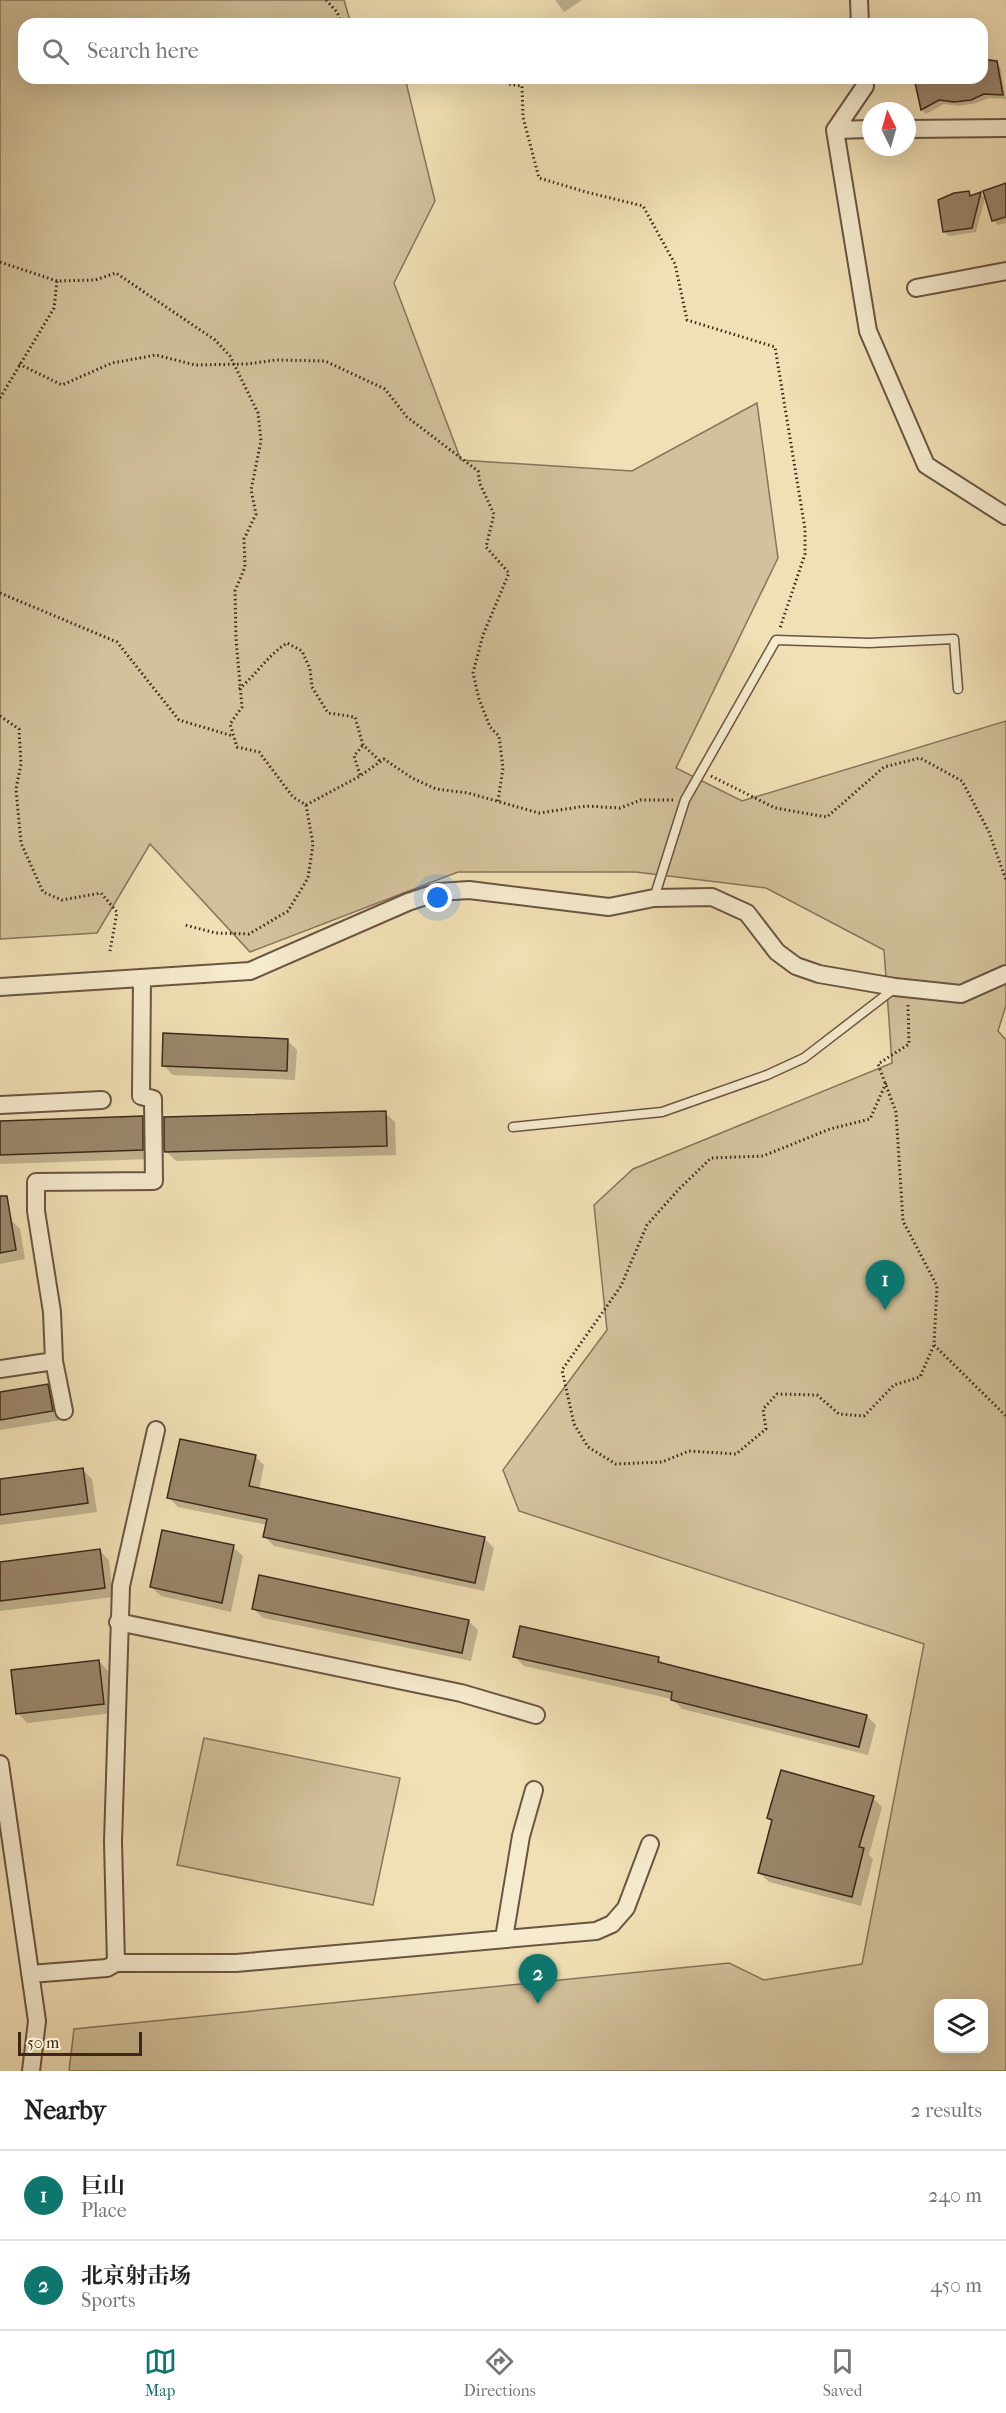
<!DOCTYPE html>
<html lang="en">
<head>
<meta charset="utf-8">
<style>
  :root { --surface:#fff; --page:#f6f6f6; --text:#222; --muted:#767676; --line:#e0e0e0; --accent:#0f766e }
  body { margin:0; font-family:"IM FELL French Canon","Noto Serif SC",serif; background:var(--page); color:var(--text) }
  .controls { position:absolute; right:18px; bottom:18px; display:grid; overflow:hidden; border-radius:12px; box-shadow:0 6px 24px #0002 }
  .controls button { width:54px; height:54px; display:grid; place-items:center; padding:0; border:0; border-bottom:2px solid var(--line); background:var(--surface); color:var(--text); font:30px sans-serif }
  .compass { position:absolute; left:862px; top:102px; width:54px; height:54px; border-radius:50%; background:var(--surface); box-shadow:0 6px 24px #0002; rotate:355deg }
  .scale { position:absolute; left:18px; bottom:15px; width:124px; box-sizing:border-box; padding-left:6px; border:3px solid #3d271c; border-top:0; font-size:16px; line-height:21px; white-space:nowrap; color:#3d271c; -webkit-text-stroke:4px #f6ebcf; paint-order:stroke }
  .you { position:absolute; left:438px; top:898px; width:21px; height:21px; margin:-15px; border:4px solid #fff; border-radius:50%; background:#1a73e8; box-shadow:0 0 0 9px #1a73e833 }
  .badge { display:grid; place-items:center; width:39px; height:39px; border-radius:50%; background:var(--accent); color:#fff; font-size:20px; font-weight:700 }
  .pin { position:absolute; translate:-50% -50px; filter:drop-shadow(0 2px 3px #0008) }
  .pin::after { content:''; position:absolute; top:32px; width:21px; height:18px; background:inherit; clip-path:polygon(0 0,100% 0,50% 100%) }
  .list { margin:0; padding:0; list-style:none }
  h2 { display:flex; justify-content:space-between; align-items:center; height:78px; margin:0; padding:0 24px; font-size:26px }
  h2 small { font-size:20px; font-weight:400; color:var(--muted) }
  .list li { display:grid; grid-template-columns:39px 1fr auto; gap:18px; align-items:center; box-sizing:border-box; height:90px; padding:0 24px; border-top:2px solid var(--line) }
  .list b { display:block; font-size:22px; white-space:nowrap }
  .list p { margin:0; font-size:20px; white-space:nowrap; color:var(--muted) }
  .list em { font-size:20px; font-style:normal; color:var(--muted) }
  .icon { flex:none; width:33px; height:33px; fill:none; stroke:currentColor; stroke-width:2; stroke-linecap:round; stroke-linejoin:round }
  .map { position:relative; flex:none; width:1006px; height:2071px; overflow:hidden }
  .search { position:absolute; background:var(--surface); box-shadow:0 6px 24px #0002; left:18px; right:18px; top:18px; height:66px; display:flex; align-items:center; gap:15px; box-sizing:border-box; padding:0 21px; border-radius:18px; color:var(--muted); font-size:22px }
  .sheet { height:258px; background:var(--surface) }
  nav { display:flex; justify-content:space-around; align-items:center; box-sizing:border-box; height:84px; border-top:2px solid var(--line); background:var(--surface); font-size:16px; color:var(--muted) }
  nav a { display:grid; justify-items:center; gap:3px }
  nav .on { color:var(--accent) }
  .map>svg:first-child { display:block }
</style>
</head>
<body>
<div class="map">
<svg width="1006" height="2071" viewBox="0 0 1006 2071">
  <rect width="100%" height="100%" fill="#f1e0b5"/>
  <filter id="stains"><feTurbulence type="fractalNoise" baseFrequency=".00333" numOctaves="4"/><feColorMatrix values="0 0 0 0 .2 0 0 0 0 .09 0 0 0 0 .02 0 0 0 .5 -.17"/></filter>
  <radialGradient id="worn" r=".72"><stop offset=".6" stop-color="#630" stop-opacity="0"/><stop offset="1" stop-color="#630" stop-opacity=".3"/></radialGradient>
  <path fill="#d2c19b" stroke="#88745c" stroke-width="1.5" fill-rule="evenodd" d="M0,0H344L351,24H24V78H405L435,201L394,283L461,460L632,471L757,403L778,558L676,768L742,801L1006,721V1005L998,1031L1006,1040V2071H69L74,2029L729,1963L764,1980L862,1964L924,1644L519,1511L503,1470L607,1330L594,1205L633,1169L892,1063L884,950L766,888L636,872H458L250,952L150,844L97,933L0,939ZM938,2004H984V2048H938Z
    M204,1738L400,1778L373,1905L177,1865Z"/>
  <path fill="#0003" d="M555,0H582L564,12Z
    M982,61L996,63L1000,67L1006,99L989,98L976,103L959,106L944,104L926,114L922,110L916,78H982Z
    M1006,187V223L998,225L994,221L985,192Z
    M968,192L973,197L981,194L985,198L976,232L949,236L944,232Z
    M287,1040L297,1050L295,1080L173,1075L163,1065Z
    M385,1113L395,1122L396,1155L176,1161L166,1151Z
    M142,1117L152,1127V1159L0,1164V1123Z
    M11,1220L20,1229L25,1259L0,1264V1222Z
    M47,1386L57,1395L62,1420L0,1430V1393Z
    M255,1456L264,1465L259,1490L484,1538L494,1548L484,1591L274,1546L265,1537L267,1525L178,1507L169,1498Z
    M83,1470L92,1479L97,1512L0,1525V1481Z
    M233,1547L243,1556L231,1612L161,1596L151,1587Z
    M99,1550L109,1560L113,1597L0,1611V1563Z
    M253,1608L469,1621L478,1630L471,1661L263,1618Z
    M515,1657L658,1658L666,1666L867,1716L876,1725L868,1755L682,1709L672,1699L524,1666Z
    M99,1661L108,1671L113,1713L27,1723L18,1713Z
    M873,1798L882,1807L869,1855L873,1859L861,1906L769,1882L760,1873L773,1822L769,1818Z"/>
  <path fill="#9b876c" stroke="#3d271c" stroke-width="1.5" d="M982,59L997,61L1003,95L984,94L971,100L954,102L939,100L921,110L914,78H982Z
    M1006,183V217L992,221L983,191Z
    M969,191L970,196L981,192L972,228L943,232L938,200L954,193Z
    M163,1033L288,1039L287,1071L162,1066Z
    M386,1111L387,1146L165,1152L164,1149V1117Z
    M143,1116V1150L0,1155V1121Z
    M0,1196H7L16,1250L0,1253Z
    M48,1384L53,1411L0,1420V1392Z
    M180,1439L256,1455L249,1486L485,1537L475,1583L263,1537L267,1519L167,1498Z
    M83,1468L88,1503L0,1515V1479Z
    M162,1530L234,1545L222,1603L150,1587Z
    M100,1549L105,1588L0,1601V1562Z
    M259,1575L469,1620L462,1653L252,1609Z
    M520,1626L659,1657L658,1662L867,1715L859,1747L671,1700L672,1692L513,1657Z
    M99,1660L104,1704L16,1714L11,1670Z
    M781,1770L874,1796L859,1847L864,1848L852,1897L758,1873L772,1820L767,1818Z"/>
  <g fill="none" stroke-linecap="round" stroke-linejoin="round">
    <g stroke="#6a5542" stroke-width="11">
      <path id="lane" d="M654,898L685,800L776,640L869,643L954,639L958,689
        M513,1127L662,1112L767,1075L804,1058L895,988"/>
    </g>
    <g stroke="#6a5542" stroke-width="20">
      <path id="street" d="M859,0L860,24
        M864,78L865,86L835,130L868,331L926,465L1006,516
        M907,129L1006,128
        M835,130L871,129
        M916,288L1006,271
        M0,987L250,971L408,902L438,892L469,890L609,907L654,898L712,897L747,913L777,952L796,966L819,974L895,987L961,994L1006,974
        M0,1105L102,1100
        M0,1369L54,1361
        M64,1411L54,1361L52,1312L36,1211V1182L154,1181L153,1099L141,1096L142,978
        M118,1622L461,1693L536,1715
        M0,1764L37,2021L31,2071
        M504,1938L521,1836L534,1790
        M116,1963L113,1842L121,1586L156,1430
        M30,1974L107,1968L116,1963H236L596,1931L612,1924L626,1908L650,1844"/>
    </g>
    <path stroke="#3d271c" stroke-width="3" stroke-dasharray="1.5 3" stroke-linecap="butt" d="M326,0L337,12L342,24
      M503,78L508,84L522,86L523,117L539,178L586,192L643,206L675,264L687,320L775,347L805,529V554L780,628
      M0,262L57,281L95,280L116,273L215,340L230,356L258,413L261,441L251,490L256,514L244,539L245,567L235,591L236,639L242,707L230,724L237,747L259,752L293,797L306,805L313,844L308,878L288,911L249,934L216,933L185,925
      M19,364L62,385L112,363L156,355L195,365L247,364L276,360L325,361L385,389L407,417L478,471L480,484L494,514L486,547L509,573L483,635L473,673L479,699L490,727L499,736L503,768L498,801
      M0,398L54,308L57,281
      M0,593L117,642L179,720L233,736
      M239,689C256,675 268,655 287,643L302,651L310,669L312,687L328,713L355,717L363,745L380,761
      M0,716L19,729L21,764L16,789L21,843L43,892L62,900L101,893L117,912L110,951
      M360,775L354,756L363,745
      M711,776L775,808L827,817L884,767L920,758L962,781L989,832L1006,880
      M306,805L360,776L384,759L412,778L436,789L468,793L539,813L586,806L620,808L641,800H674
      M908,1005L909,1044L878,1064L896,1112L903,1221L937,1286L934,1345L1006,1416
      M886,1083L870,1119L830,1129L763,1156L711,1158L679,1189L647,1225L621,1286L562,1370L574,1424L588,1447L616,1464L662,1462L689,1451L736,1454L766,1429L763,1409L777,1394L817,1395L839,1414L864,1416L894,1385L920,1377L934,1345"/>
    <use href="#lane" stroke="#f6ebcf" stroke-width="8"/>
    <use href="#street" stroke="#f6ebcf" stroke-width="16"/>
  </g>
  <rect width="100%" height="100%" filter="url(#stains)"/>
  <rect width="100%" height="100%" fill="url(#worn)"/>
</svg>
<div class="controls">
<button><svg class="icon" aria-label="layers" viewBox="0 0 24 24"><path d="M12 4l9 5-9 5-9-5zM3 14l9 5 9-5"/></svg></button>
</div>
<svg class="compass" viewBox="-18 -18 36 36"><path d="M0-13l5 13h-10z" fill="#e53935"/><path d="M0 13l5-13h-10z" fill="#767676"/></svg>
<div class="scale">50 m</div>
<div class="you"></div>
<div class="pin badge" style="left:885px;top:1310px">1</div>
<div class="pin badge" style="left:538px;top:2004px">2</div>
<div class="search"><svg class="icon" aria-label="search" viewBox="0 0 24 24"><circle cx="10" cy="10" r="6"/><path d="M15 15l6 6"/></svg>Search here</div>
</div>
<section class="sheet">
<h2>Nearby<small>2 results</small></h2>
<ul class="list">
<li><span class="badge">1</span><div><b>巨山</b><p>Place</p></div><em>240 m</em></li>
<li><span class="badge">2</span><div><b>北京射击场</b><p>Sports</p></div><em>450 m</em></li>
</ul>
</section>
<nav>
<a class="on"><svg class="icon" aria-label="map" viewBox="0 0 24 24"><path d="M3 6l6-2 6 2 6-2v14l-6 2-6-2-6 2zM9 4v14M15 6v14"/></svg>Map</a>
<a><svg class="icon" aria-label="directions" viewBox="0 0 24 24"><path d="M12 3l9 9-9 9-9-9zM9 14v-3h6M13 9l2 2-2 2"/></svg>Directions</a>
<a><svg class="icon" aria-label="saved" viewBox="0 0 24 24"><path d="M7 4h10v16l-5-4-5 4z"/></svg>Saved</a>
</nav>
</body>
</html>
